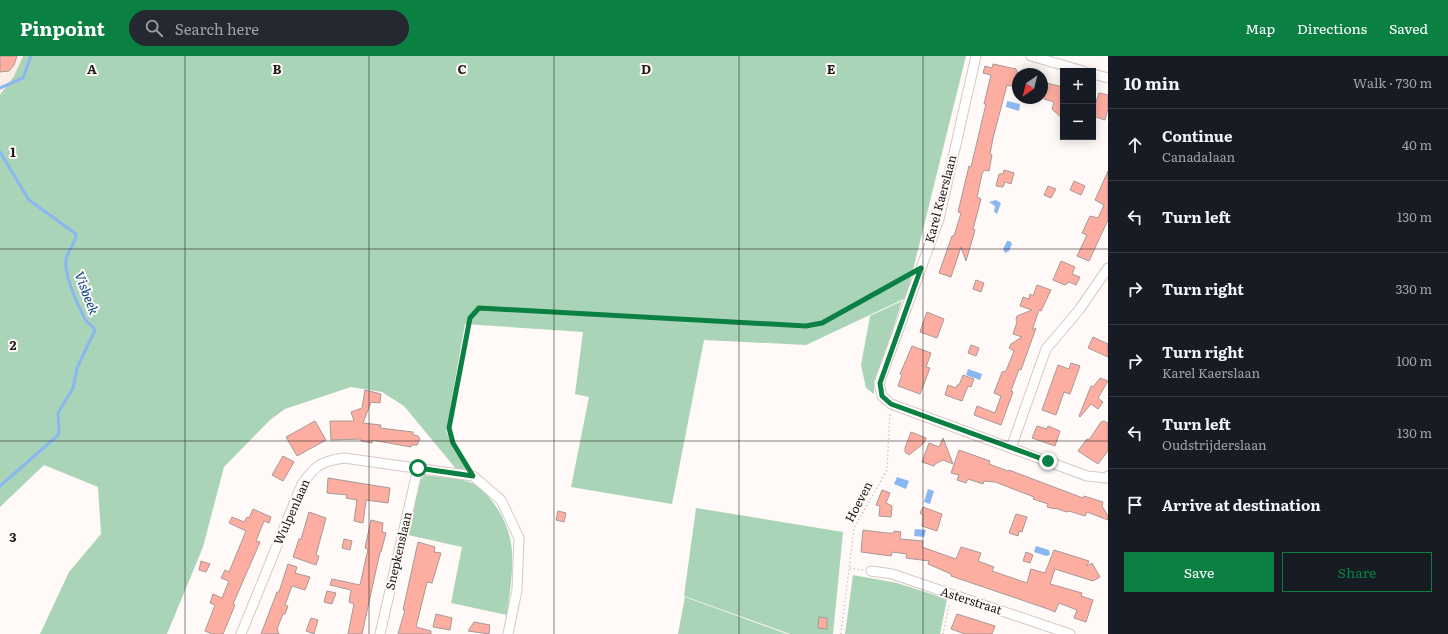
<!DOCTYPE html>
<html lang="en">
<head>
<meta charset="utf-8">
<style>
  :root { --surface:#171b24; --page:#242831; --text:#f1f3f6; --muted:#9ea1a6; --line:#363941; --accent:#0b8043 }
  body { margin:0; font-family:Literata,serif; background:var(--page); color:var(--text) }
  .controls { position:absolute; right:12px; top:12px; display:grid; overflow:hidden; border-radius:0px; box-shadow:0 2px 10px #0003 }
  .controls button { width:36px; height:36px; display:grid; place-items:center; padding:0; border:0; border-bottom:1px solid var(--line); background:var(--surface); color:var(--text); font:20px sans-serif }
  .compass { position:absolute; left:1012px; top:12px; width:36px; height:36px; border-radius:50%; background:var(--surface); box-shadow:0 2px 10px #0003; rotate:215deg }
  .stop { position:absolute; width:12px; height:12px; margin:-9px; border:3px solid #0b8043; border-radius:50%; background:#fff }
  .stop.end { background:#0b8043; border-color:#fff; box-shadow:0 1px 4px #0008 }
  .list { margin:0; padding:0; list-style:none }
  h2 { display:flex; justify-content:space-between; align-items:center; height:52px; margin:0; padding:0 16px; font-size:17px }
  h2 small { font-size:13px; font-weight:400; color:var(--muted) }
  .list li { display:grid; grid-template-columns:26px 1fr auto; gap:12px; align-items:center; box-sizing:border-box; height:72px; padding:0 16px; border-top:1px solid var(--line) }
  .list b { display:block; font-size:15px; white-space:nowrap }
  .list p { margin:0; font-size:13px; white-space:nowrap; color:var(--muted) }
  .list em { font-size:13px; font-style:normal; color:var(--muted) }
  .actions { display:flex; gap:8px; padding:12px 16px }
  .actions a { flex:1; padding:9px 0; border:1px solid var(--accent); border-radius:0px; text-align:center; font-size:14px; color:var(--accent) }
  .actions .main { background:var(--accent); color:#fff }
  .icon { flex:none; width:22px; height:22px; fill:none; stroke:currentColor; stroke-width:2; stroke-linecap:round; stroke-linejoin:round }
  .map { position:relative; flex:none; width:1108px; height:578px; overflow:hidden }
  header { display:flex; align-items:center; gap:24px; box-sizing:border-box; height:56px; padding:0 20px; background:var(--accent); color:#fff }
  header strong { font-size:19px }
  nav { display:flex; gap:22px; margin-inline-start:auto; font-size:14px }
  .search { width:280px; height:36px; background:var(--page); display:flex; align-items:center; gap:10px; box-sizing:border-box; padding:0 14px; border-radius:22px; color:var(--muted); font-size:15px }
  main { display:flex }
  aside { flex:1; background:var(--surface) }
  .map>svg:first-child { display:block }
</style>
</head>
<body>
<header>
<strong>Pinpoint</strong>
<div class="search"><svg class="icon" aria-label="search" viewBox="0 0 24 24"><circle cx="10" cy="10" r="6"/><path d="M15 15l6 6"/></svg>Search here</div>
<nav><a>Map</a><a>Directions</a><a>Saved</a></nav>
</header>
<main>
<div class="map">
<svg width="1108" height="578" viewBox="0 0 1108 578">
  <rect width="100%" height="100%" fill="#fff9f7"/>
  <path fill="#fdede6" d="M0,0H23L14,20L0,39Z"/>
  <path fill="#aad4b7" d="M23,0H966L906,242L806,289L704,284L672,448L571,431L589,341L575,338L583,276L465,268L446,375L453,392L467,411L466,415L457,414L404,350L382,336L351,331L285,353L270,364L224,411L203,491L167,578H40L69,516L101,478L98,431L44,409L0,451V39L14,20Z
    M902,245L874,331V338L866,332L861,309L870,260Z
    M424,419C438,421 453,421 466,425C478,428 485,436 492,445C521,483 512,515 507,559L451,547L462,491L408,479L418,428Z
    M696,452L843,476L833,578H790L684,540Z
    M853,519L897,527L947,543L940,578H845Z
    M685,541L787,578H678Z"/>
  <path fill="#8ab7f1" d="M1007,45L1020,48L1019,55L1006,51Z
    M996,144L1001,147L997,158L994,156L995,150L989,146Z
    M1007,185H1010L1012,188L1009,195L1005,197L1003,193Z
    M968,313L982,318L980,324L966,319Z
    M897,421L909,425L906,433L894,428Z
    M928,433L934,435L930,448L924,446Z
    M915,473L926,474L924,481L914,480Z
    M1036,490L1049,494L1050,499L1046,500L1034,496Z"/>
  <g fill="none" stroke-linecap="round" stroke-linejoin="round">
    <path stroke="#8ab7f1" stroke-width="3" d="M0,32L23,22L31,0
      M0,96L29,144L76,178C76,189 67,194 66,204C64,219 78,249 85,263C88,268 93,270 95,274L77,312L73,332L58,357L59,377L56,381L0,430"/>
  </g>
  <path fill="#feaea1" stroke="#a69997" d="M0,0H17L14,9L9,15L0,16Z
    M993,8L1016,13L1018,18V24L1016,31L1007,29L993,82L990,98L992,99L989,115L984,114L982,118L977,141L981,143L973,173L975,174L966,205L961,191L951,221L939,217L952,180H954L961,157L958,156L969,110L971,111L986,48H984L991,19L983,17L985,10L992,12Z
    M1042,26L1063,31V63L1052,53L1054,46L1044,43L1045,41L1042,40Z
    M1099,37L1108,39V53L1105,64L1093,60V48L1095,49Z
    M1004,114L1014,117L1011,128L1005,126L1003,131L996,130L999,118H1003Z
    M1108,115V164L1089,205L1077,200L1087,179L1082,177L1090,160L1098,162L1104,149L1095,144Z
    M1074,125L1085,130L1081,139L1070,134Z
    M1048,130L1056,133L1051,142L1044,139Z
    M1061,205L1075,211L1072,218L1080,221L1076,229L1069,226L1065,229L1053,224Z
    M976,224L984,227L981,236L973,233Z
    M1037,229L1051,234L1041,255L1039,254L1032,274L1036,272L1021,314L1019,313L1011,335L1013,336L1001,369L974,359L977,350L995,357L1001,340L994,337L1002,316L1006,315L1014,295L1009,292L1011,288L1022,281L1013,278L1017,266L1016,264L1017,260L1032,254L1020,250L1023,241L1029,243L1030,238L1033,240Z
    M927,256L944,263L937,282L920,276Z
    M1093,281L1108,288V301L1088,292Z
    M971,289L979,292L976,300L968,297Z
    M912,290L931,297L926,311L930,312L920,338L898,330L902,319L900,318Z
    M1071,307L1080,310L1070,338L1064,336L1056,359L1042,354L1058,309L1069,313Z
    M963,319L974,323L971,331L968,330L962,345L945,339L948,329L956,332L957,329H959Z
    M1100,322L1108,325L1098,342L1103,346L1098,353L1091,348L1080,361L1079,360L1091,330L1093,331Z
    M365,334L381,338L380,347L371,346L363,367L381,369L380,372L413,376V379L418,380L420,383L417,389H411V391L372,384V387L361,385V383L331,384L330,365H354L351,356L362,352Z
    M315,365L326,384L297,400L286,381Z
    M1104,365L1108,367V395L1098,408L1078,395L1087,383L1089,384L1101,366Z
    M1037,370L1047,373L1048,370L1060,375L1055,390L1032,382Z
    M911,376L926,382L924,387L909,399L905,396V392Z
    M943,382L953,408L943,404L935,408L934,410L922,406L929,387L939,391Z
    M959,394L990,405L989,408L1008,415L1009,414L1083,442L1084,440L1103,446L1102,450L1108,460V464L1087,456L1085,460L1069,455L1066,456L1055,452V453L1047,451L1048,448L1033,443L1034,441L995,426L984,425L983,428L968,423L966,427L957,424L959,419L951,417Z
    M283,400L294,406L283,425L272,419Z
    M328,422L390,432L388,447L366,444L363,467L354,465L357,444L346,442L347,439L327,437Z
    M882,434L890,437L886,447L892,450L891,461L879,460L880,450L876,449Z
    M923,451L942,458L937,475L922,470L923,459L920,457Z
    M253,453L271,461L269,467L264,465L256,485L260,486L233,548L235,549L223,578H212L205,575L215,549L210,547L213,538L222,542L229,525L221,522L225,514L229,516L246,475L229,467L232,461L244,466L247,461L249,462Z
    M558,455L566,457L564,466L556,464Z
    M309,456L326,462L316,499L319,500L316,509L293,501L299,483H301Z
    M1016,458L1027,461L1022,476L1019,475L1018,480L1009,477Z
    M371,464L383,467L382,476L386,477L381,496H380L362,578H348L354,548L349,546L351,534L330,529L332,523L360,529L368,493L365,492Z
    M863,474L887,477H894V475L901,476L900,483L923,485L922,491L956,503L961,491L981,497L978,505L994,511L992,515L1027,527L1031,513L1045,517L1054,494L1089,505L1087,510L1092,507L1100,521L1093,525L1055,513L1050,528L1082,537L1081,540L1093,544L1086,566L1074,562L1077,554L1059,547L1055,556L1048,553L951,520V518L928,508L929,505L906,502L907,498L892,496L891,500L861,496Z
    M344,483L352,485L350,494L342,492Z
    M418,486L435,491L434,496L441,497L432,527L427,526L416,571L431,575V578H398L405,554H403Z
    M1026,496L1033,499L1030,507L1023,505Z
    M201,505L210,508L206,516L199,514Z
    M288,508L297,511L295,517L310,521L305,534L292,530L285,549L288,550L285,558H283L277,573L279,578H261L277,536H279Z
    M327,535L336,537L332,548L324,546Z
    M436,558L452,562L450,574L433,571Z
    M957,558L995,570L992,578H965L951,573Z
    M819,561L827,562V573L818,572Z
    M311,562L318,564L314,578L306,575Z
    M474,566L490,569L489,578L468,575Z"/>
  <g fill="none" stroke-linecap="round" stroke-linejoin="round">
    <g stroke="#d5c9c4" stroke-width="11">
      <path id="minor" d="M976,0L939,163L879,327L882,340L891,348L1087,420L1107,422L1108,420
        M1031,0L1083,15
        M1093,18L1108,22
        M1011,392L1046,293L1079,254L1108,212
        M871,515L892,518L1070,578
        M241,578L302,428C315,410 321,405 344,402L473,420L501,444L519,482L517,534L508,578
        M380,578L418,412"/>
    </g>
    <path stroke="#bab5b3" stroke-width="1.5" stroke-dasharray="1 3" stroke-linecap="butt" d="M467,410L453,387L449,372L470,262L479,252L806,270L822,267L909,219
      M850,512L863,514
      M841,578L854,472L887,414L890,356
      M943,578L949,548"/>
    <use href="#minor" stroke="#fff" stroke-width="9"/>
  </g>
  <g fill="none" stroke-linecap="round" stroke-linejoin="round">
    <path stroke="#0b8043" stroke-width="5" d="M418,412L473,420L453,387L449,372L470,262L479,252L806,270L822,267L921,212L880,327L882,340L891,348L1048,405"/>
  </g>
  <path fill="none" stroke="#1f1b19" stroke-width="1" stroke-opacity="0.55" d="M185,0V578M369,0V578M554,0V578M739,0V578M923,0V578M0,193H1108M0,385H1108"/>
  <g text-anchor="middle" stroke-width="4" stroke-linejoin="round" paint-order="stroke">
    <g font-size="12" fill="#1f1b19" stroke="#fff9f7">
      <text transform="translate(941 143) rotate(-75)" y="4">Karel Kaerslaan</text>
      <text transform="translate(859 446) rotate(-62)" y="4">Hoeven</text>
      <text transform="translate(292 456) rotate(-66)" y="4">Wulpenlaan</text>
      <text transform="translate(399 495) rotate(-77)" y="4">Snepkenslaan</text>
      <text transform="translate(971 545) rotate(18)" y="4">Asterstraat</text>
    </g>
    <g font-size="13" font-style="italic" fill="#004285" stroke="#fff9f7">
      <text transform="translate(87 237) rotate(69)" y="5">Visbeek</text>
    </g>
  </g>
  <g font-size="13" text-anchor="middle" font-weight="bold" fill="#1f1b19" stroke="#fff9f7" stroke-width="4" stroke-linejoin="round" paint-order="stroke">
    <text x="92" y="18">A</text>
    <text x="277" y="18">B</text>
    <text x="462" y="18">C</text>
    <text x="646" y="18">D</text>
    <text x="831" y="18">E</text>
    <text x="13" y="101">1</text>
    <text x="13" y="294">2</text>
    <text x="13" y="486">3</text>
  </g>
</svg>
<div class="controls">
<button>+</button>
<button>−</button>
</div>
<svg class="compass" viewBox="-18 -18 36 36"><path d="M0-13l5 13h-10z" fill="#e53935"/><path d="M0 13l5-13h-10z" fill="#9ea1a6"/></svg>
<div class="stop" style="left:418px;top:412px"></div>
<div class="stop end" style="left:1048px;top:405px"></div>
</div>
<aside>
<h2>10 min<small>Walk · 730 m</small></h2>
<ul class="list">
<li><svg class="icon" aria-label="ahead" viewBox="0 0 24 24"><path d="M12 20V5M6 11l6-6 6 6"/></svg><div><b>Continue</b><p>Canadalaan</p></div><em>40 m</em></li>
<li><svg class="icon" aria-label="left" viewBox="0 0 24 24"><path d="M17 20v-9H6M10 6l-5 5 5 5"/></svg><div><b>Turn left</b></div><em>130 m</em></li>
<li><svg class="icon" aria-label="right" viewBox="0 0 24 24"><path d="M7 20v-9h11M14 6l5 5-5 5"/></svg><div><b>Turn right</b></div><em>330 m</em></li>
<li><svg class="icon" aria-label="right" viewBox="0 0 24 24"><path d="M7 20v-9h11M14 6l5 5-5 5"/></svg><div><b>Turn right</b><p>Karel Kaerslaan</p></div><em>100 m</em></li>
<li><svg class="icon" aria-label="left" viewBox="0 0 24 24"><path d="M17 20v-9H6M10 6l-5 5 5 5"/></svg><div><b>Turn left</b><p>Oudstrijderslaan</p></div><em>130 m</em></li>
<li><svg class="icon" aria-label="arrive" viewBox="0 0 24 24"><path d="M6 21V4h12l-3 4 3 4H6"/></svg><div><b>Arrive at destination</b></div></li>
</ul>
<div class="actions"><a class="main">Save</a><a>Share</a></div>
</aside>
</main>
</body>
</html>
